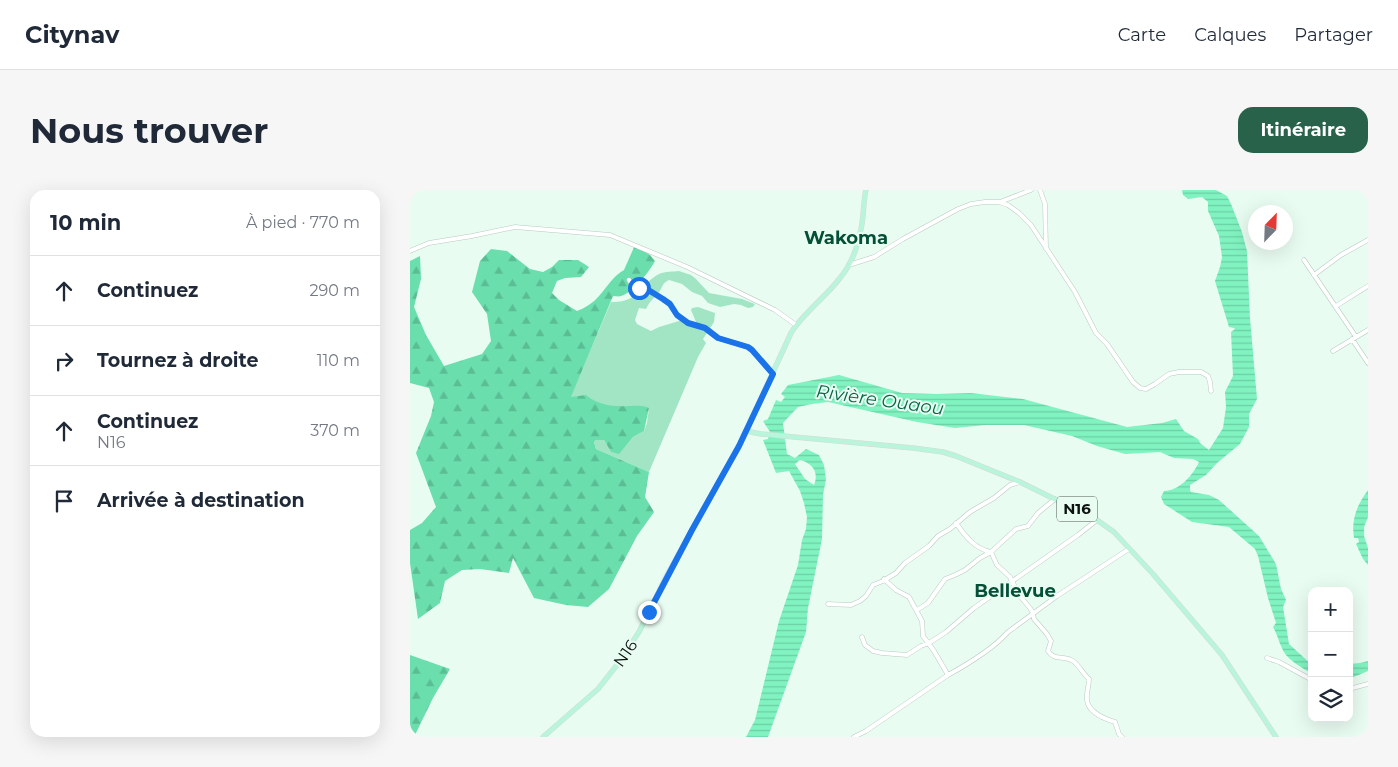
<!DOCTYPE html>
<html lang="fr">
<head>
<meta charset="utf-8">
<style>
  :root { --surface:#fff; --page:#f6f6f7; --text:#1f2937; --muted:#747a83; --line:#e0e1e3; --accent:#29624a }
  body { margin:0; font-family:Montserrat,sans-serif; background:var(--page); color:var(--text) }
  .controls { position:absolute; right:15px; bottom:15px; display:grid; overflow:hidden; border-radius:10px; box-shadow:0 5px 20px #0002 }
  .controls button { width:45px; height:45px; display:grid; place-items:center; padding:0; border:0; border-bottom:1px solid var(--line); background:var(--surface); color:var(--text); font:25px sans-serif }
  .compass { position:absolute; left:838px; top:15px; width:45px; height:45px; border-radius:50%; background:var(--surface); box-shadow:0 5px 20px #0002; rotate:23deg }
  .stop { position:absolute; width:15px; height:15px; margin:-11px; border:4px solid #1a73e8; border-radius:50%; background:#fff }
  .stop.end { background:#1a73e8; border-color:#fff; box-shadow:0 1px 5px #0008 }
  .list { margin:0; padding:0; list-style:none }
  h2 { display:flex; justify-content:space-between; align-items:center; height:65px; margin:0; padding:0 20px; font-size:21px }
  h2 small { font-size:16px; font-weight:400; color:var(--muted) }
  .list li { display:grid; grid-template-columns:32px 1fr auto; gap:15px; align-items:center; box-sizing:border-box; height:70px; padding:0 20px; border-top:1px solid var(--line) }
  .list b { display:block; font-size:19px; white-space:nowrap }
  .list p { margin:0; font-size:16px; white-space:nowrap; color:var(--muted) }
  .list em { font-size:16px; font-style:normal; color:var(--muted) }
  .icon { flex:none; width:28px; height:28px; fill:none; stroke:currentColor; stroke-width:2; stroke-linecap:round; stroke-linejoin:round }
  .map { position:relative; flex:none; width:958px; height:547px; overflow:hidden; border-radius:15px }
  header { display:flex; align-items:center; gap:30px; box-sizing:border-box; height:70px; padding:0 25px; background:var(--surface); border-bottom:1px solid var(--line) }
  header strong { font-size:24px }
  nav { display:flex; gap:28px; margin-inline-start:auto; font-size:18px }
  .intro { display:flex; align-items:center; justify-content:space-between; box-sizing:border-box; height:120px; padding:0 30px }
  h1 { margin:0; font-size:35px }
  .button { padding:12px 22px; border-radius:15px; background:var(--accent); color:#fff; font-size:18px; font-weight:700 }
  main { display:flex; gap:30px; padding:0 30px }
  aside { flex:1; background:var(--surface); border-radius:15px; box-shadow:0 5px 20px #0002 }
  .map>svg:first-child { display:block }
</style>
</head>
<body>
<header>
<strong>Citynav</strong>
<nav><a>Carte</a><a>Calques</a><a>Partager</a></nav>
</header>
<div class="intro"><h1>Nous trouver</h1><a class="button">Itinéraire</a></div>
<main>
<aside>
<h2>10 min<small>À pied · 770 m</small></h2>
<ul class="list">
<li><svg class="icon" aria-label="ahead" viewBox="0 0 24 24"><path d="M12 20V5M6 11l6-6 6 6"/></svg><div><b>Continuez</b></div><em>290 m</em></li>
<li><svg class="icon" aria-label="right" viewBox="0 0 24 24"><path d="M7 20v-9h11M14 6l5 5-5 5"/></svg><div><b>Tournez à droite</b></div><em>110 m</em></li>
<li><svg class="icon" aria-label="ahead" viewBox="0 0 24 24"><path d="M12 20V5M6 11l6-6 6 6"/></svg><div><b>Continuez</b><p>N16</p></div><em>370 m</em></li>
<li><svg class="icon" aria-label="arrive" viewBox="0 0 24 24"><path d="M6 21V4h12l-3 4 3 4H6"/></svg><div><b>Arrivée à destination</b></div></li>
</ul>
</aside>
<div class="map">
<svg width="958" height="547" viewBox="0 0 958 547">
  <defs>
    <pattern id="forest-firs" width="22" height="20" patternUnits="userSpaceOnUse" patternTransform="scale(1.25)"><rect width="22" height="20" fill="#6adead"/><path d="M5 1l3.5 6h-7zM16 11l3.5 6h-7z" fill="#5bbd94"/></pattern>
    <pattern id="water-rules" width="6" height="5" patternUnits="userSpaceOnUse" patternTransform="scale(1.25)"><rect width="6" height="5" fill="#80f3c1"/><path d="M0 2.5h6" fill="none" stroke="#6dcfa5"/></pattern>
  </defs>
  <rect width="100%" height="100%" fill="#e9fcf2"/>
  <path fill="#a2e5c5" d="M269,81L281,85L285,88L299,103L332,109L345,114L343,117L338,118L331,115L324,114L310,117L298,113L292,106L282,102L272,94L259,90C252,93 253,97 249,102C243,110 241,109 236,119L229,118L225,130L227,134L241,141L249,137L269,131H275L286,135V132L281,120L282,118L288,117L305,123L304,132L293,149L296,153L288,167L239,282L186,259L184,252L189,247L194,250L201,262L209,263L223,247L234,241L237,233L239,218L210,219L160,208L201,112C229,113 229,95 249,84C256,81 262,82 269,81Z"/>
  <path fill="url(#forest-firs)" d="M225,55L240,65L245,71C239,82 223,103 211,106C209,107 206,106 203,106L161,207L176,205C187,215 204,217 219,216C226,216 232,215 239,218L234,241L223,247L209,264L201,262L194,250H186L184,252L186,259L239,282L235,307L244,322L227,346L199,399L178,417L156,415L124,408L103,368L99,383L70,379L52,380L35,391L30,413L8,429L0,373V340L12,333L26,317L6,263L21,226L24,212L19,198L0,193V71L10,66L11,89L4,117L16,145L34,176L72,164L81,151L77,124L62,102L70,71L81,59L97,61L120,79L133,82L142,77L149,70H168L179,77L171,87L155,88L147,91L142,103L149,110L167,121C175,118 183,113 189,106C198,96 203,86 214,80Z
    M0,465L40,479L23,508L4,547H0Z"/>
  <path fill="url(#water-rules)" fill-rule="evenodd" d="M772,0H806L817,6L821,14L832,42L837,61L840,128L847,209L839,224V237L830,254L807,273L796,285L780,295V300L781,302L799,305L809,310L849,346L866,374L871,399L876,410L873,417L879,454L902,475V484C890,476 876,470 871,456C868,449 867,444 863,437L866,433L858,408L848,366L845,359L819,337L782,332L754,314L751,307L754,301C769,301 783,285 789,272L783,269L764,268L750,262L715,264L687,256L662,246L614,235H576L545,238L507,232L418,212L402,214L388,217L373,233L377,264L385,268L396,259L409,265L414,275L416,289L413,305L412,349L398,418L396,442L358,547H336L345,530L369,431L388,375L392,350L396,339L397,327L394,313L390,301L379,281L366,283L353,250L358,249L360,242L353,231L358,229L366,210L371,212L375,207L371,204L378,195L429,185L492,203L527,204L561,203L613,209L717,237L752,233L766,229L774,241L788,249L790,253L799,260L813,238L816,217L815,202L823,186L821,142L825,139L824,138L819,137L805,91L810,77L812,67L809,46L798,21V12L792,7L778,9L773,5ZM390,270C403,273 409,283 404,295L395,289L385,274Z
    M958,300V327L954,337V346L958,358V375L953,369L946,354L949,352L948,348H944C941,329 947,315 958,300Z
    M958,471V481L939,489V474L950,473Z"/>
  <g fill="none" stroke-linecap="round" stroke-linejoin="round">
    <g stroke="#b8cac1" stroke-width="5">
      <path id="minor" d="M630,0L635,14L636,59
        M590,12L621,0
        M0,61L19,53L62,46L105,37L200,45L277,77L365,120L386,135
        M894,70L946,147
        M439,75L464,67L493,49L548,19L561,14L575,12H589L598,15L609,23L621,35L665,102L686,143L697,154L723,192L730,198L736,199L745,194L759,184L769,182H791L798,186L800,192L801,201
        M904,85L931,65L958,50
        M219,90L223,96L240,101L259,114L267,125L278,133L295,138L308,148L338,157L342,160L363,184
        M926,116L958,96
        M942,149L958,173
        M923,161L958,140
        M546,333C555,346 565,359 581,362L587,375L600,387L609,405L620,418L623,423L624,429L637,444L641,451L638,461C644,471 654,465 663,471C669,475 673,484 679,489C679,496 676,503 677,510C678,522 695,529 705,532L709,544L712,547
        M474,389L486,400L499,407L512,431L513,446L524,461L538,485
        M418,414L441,415L450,411L456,406L463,395L473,391L486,383L495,373L519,356L528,346L540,339L560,322L584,308L600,295L610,292
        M507,420L518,413L535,389L545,385L555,380L570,368L581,362L606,339L618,336L628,323L645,309
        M452,447L455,455L463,461L472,463L497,465L511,456L519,453L536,442L564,418L668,345L687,330
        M857,468L869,472L902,490
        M939,499L958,494
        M444,547L456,541L538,485C558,474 583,459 598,442L647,406L719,359"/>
    </g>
    <g stroke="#d8d9d9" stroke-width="5.5">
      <path id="major" d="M336,241L381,143C394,122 415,108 430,88C441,75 448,55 451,39C454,26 453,13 456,0
        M133,547L188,499L207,475L229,442L257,385L329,256L336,241L351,244L503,258L533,262L546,266L610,292L687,330L704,342L743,384L812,465L866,547"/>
    </g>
    <use href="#minor" stroke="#fff" stroke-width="4"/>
    <use href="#major" stroke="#b8f5da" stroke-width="4.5"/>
  </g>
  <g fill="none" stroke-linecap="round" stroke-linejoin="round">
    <path stroke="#1a73e8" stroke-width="6" d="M229,98H233L240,101L253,109L260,114L267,125L278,133L295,138L308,148L338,157L342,160L363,184L329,256L282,340L239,422"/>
  </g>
  <g text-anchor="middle" stroke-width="4" stroke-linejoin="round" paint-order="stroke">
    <rect fill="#e9fcf2" stroke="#4e5853" stroke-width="1" x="647" y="306.5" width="40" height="25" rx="4"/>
    <g font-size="15" font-weight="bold" fill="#0c120f">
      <text x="667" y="324">N16</text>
    </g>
    <g font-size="16" fill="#0c120f" stroke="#e9fcf2">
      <text transform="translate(215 463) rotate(-55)" y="6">N16</text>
    </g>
    <g font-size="18" font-weight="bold" fill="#035037" stroke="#e9fcf2">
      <text x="436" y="54">Wakoma</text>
      <text x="605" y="407">Bellevue</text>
    </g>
    <g font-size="18" font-style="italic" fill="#086648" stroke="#e9fcf2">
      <text transform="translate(470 210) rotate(8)" y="6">Rivière Ouaou</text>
    </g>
  </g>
</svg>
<div class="controls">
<button>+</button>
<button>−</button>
<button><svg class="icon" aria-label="layers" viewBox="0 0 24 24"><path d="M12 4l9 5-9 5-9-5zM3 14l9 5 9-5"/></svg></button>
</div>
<svg class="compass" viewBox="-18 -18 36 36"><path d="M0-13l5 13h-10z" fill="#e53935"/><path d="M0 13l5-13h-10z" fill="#747a83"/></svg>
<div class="stop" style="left:229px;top:98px"></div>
<div class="stop end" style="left:239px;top:422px"></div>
</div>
</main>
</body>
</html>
